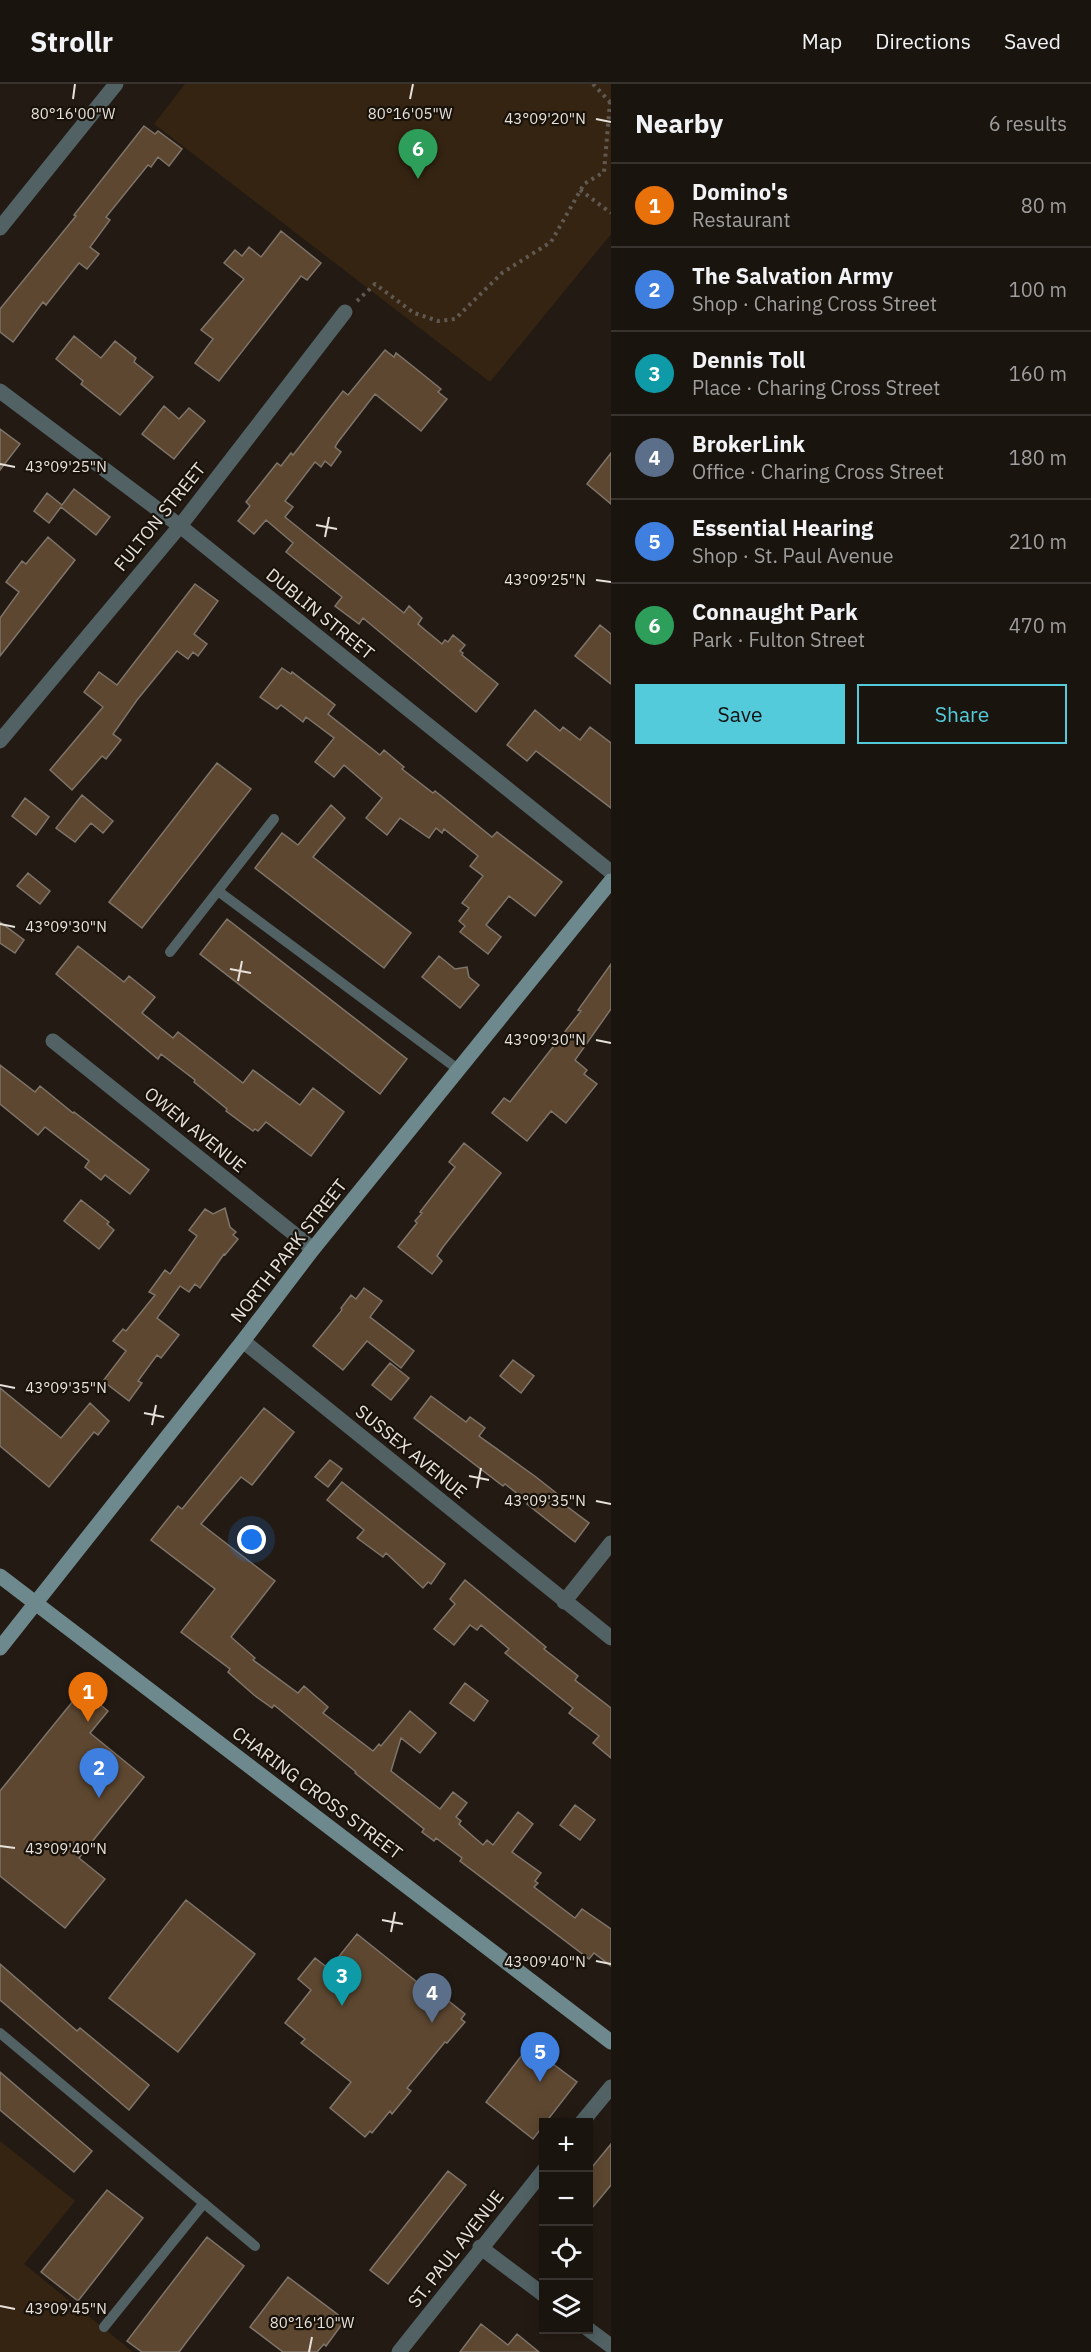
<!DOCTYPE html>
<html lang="en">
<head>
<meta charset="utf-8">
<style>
  :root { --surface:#1a140e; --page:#27211c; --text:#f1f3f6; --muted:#9f9e9e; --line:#38332e; --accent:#53cbdb }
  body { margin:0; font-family:"IBM Plex Sans",sans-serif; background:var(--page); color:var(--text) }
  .controls { position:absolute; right:18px; bottom:18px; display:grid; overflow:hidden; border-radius:0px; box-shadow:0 3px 15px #0003 }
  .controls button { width:54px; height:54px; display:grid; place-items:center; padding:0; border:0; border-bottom:2px solid var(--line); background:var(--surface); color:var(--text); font:30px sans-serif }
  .you { position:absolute; left:252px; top:1456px; width:21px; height:21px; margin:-15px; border:4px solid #fff; border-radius:50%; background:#1a73e8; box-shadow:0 0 0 9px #1a73e833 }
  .badge { display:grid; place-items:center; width:39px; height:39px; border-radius:50%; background:var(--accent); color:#fff; font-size:20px; font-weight:700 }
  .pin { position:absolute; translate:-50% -50px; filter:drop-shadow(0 2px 3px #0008) }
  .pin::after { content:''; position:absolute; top:32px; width:21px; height:18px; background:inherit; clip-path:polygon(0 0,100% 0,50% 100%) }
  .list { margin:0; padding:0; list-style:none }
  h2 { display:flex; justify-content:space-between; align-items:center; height:78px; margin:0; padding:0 24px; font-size:26px }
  h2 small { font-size:20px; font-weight:400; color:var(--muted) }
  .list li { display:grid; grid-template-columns:39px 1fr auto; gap:18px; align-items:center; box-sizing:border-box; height:84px; padding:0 24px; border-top:2px solid var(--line) }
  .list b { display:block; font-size:22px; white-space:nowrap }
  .list p { margin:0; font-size:20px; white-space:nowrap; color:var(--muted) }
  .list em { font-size:20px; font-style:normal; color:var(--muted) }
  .actions { display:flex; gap:12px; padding:18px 24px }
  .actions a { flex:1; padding:14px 0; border:2px solid var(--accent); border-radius:0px; text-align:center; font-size:21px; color:var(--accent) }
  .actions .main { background:var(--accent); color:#111 }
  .icon { flex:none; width:33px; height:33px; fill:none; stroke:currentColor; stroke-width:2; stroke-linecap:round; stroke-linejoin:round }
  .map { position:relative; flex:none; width:611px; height:2268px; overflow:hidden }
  header { display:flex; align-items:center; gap:36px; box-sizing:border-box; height:84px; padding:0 30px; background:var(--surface); border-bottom:2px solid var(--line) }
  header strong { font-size:28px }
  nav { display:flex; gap:33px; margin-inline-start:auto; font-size:21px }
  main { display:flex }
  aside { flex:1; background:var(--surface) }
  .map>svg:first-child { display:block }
</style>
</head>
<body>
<header>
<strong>Strollr</strong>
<nav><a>Map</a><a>Directions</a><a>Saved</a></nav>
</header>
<main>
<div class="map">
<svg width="611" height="2268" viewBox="0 0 611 2268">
  <rect width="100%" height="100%" fill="#231b13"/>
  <path fill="#352411" d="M185,0H611V150L490,298L154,40Z
    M0,2057L75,2117L24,2180L133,2268H0Z"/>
  <path fill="#5d4730" stroke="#7e746a" stroke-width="1.5" d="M144,42L155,50L158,47L182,65L169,82L158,73L151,83L148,81L106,133L110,136L90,163L99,170L87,185L79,179L46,221L43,218L13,258L0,248V225L76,132L74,131Z
    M281,147L321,179L307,196L301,192L219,297L195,279L213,255L201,246L244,195L224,179L235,166L242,172L249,163L261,173Z
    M74,252L101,274L115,257L136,274L134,278L153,293L120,331L81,300L83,297L56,275Z
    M385,266L394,273L396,269L415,284L441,305L438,308L447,315L421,347L375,310L338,358L335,363L341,368L331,382L325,377L321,383L315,378L285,417L293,423L285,433L404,529L409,522L422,534L418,540L442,560L445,556L448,558L453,551L465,561L460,567L463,569L462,571L498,600L476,628L363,534L359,540L335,522L342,513L286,468L293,459L266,436L254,450L238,437L250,422L246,418L277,379L281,382L291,369L293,371L343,307L348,311Z
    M164,322L179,335L189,324L205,337L174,375L142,350Z
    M0,345L20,360L0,386Z
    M611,369V420L587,400Z
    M74,405L110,433L96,451L61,423L49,439L34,427L47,409L62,421Z
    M48,453L75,476L0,572V534L19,508L6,498L22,477L26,480Z
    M195,500L218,517L194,550L207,560L198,572L193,568L188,575L177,567L137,616L113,650L121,656L106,675L102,672L72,706L50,686L103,623L84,608L99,588L117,601Z
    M600,541L611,550V600L575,572Z
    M282,584L291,590L292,588L335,621L328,630L380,671L384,666L404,683L402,685L433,709L435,707L492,753L497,748L562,798L535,832L509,812L486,841L501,853L488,870L460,848L465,842L459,837L469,824L462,819L483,792L470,782L478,772L444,745L442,749L436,744L429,754L400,734L387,751L366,734L382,714L344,681L334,693L315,678L334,654L306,633L303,638L281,621L277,625L260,613Z
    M535,626L560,647L563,643L580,656L590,643L611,659V724L536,667L527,677L507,661Z
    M217,679L251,705L142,844L109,818Z
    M82,711L113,737L103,749L91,739L75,758L56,744Z
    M25,714L49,733L36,751L12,732Z
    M331,721L345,734L313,773L411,849L384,884L255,784L282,749L298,761Z
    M28,789L50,807L40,820L17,802Z
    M227,835L407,975L380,1010L200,870Z
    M0,838L24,856L15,869L0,859Z
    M78,862L124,898L129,892L155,913L142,929L173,954L178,948L243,999L253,986L300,1021L313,1004L344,1028L311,1072L266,1038L258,1047L255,1045L253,1047L226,1027L227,1025L194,998L195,996L161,970L158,975L56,890Z
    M439,872L455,885L467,883L469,893L479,901L460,924L422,893Z
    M611,880V925L575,976L587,986L584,990L597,1000L566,1039L551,1027L527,1057L492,1029L504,1014L510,1018L581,927L578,926Z
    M0,981L35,1008L40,1002L73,1029L74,1028L149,1086L130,1110L105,1091L101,1096L85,1083L89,1077L45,1043L38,1051L0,1020Z
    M464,1059L501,1089L443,1163L437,1172L442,1177L432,1190L398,1163L417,1139L415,1137L422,1129L420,1128L455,1083L449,1078Z
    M81,1116L109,1138L107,1140L114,1146L99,1165L64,1137Z
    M225,1124L230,1143L236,1148L233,1151L238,1155L225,1171L224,1170L200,1204L195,1200L189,1208L180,1202L157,1234L179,1251L161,1274L157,1271L138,1297L142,1299L129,1317L103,1297L126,1267L113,1257L123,1245L126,1247L155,1211L149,1208L165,1186L170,1190L197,1152L189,1146L205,1125L213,1130Z
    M364,1204L382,1217L370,1233L414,1267L401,1284L367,1257L343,1286L313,1262L342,1226L341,1224L351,1211L356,1215Z
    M513,1276L534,1292L521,1309L500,1292Z
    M390,1279L409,1294L391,1316L372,1301Z
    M0,1304L61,1354L90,1319L109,1337L98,1351L94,1348L49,1403L0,1362Z
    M431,1312L466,1338L470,1333L485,1344L479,1352L536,1393L560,1412L557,1415L589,1439L575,1458L527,1420L528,1418L505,1400L503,1402L414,1334Z
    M264,1324L294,1348L252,1401L241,1393L201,1440L275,1497L231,1553L255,1574L253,1576L298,1609L304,1602L328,1623L323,1629L373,1667L379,1660L381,1662L410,1627L436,1649L420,1669L401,1654L391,1687L440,1725L453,1708L467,1719L456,1733L461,1737L459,1740L483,1761L487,1756L493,1761L518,1728L533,1740L512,1768L541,1789L535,1797L538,1799L534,1803L575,1834L582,1825L611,1845V1882L594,1869L589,1875L460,1777L462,1774L436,1754L434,1757L422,1748L424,1745L355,1689L356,1688L274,1621L272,1624L254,1611L228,1588L230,1585L181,1548L215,1505L151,1456L178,1422L182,1425Z
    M330,1376L342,1385L328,1403L315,1393Z
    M342,1398L445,1480L431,1500L428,1498L423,1504L386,1469L383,1473L357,1454L364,1446L327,1416Z
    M465,1496L546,1563L544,1565L578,1592L575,1596L611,1624V1674L593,1659L599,1652L569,1629L573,1624L505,1569L509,1565L481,1541L477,1546L470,1541L454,1561L434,1545L455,1520L450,1515Z
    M465,1599L488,1617L474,1637L450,1619Z
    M82,1606L108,1627L90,1649L144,1693L79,1774L105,1795L65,1844L0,1792V1707Z
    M575,1721L595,1736L580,1756L560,1741Z
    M186,1816L255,1870L178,1968L109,1914Z
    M357,1850L427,1906L430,1902L465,1930L461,1935L465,1938L447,1959L445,1958L407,2004L411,2007L392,2030L390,2027L372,2049L370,2047L365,2053L330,2024L351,1998L301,1959L305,1955L285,1939L311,1906L298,1895L315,1874L329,1885Z
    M0,1880L77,1947L80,1944L149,2001L129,2026L0,1916Z
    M529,1962L577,1998L546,2038H543V2042L533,2055L486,2018Z
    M0,1988L92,2067L74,2088L0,2026Z
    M611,2060V2101L588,2129V2088Z
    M448,2087L466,2101L388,2200L370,2186Z
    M107,2106L143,2134L78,2217L41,2188Z
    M207,2153L244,2182L179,2268H142L127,2257Z
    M288,2193L345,2236L326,2262L324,2260L317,2268H283L250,2243Z
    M481,2240L508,2261L517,2250L539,2268H460Z"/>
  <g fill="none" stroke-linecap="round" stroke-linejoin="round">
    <path stroke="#605952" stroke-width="4" stroke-dasharray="3 4.5" stroke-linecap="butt" d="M593,0L610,18
      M580,106L611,129
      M357,217L375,200L414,229L438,237L455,235L502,189L551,158L584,100L604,88L610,18"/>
    <path stroke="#516164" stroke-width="10" d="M218,807L459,986
      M170,868L274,735
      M0,1949L255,2162
      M104,2243L204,2119"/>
    <path stroke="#516164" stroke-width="15" d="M0,144L116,0
      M0,307L180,442L611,788
      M0,657L180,442L345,228
      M53,957L313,1165
      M243,1257L611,1554
      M564,1518L611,1459
      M582,2038L611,2003
      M480,2163L544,2211
      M588,2245L611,2262
      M399,2268L544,2086"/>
    <path stroke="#6e898d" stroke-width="15" d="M0,1492L611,1958
      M0,1564L243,1257L313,1165L611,797"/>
  </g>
  <path fill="none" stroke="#e6e1db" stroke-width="2" d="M73,15L75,0M410,15L413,0M596,35L611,38M0,380L15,383M316,441L337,445M325,453L329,433M596,496L611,498M0,840L15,843M230,885L251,889M238,897L242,877M596,956L611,959M0,1301L15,1304M144,1329L164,1333M152,1341L156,1321M469,1392L489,1396M477,1404L481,1384M596,1417L611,1420M0,1762L15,1764M382,1836L403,1840M391,1848L395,1828M596,1877L611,1880M0,2222L15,2225M309,2268L312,2253"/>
  <g text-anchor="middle" stroke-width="4.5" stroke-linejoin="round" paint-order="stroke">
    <g font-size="18" fill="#e6e1db" stroke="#19120a">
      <text transform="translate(160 433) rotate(-51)" y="6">FULTON STREET</text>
      <text transform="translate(320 530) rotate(39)" y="6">DUBLIN STREET</text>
      <text transform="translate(195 1046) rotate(39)" y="6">OWEN AVENUE</text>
      <text transform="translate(289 1167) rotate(-52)" y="6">NORTH PARK STREET</text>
      <text transform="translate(411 1368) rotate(39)" y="6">SUSSEX AVENUE</text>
      <text transform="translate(317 1709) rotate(37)" y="6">CHARING CROSS STREET</text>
      <text transform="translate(456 2165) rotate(-52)" y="6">ST. PAUL AVENUE</text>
    </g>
  </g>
  <g font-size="15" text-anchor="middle" fill="#e6e1db" stroke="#19120a" stroke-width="4.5" stroke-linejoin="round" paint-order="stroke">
    <text x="410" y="35">80°16'05"W</text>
    <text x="73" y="35">80°16'00"W</text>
    <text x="545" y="40">43°09'20"N</text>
    <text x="66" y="388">43°09'25"N</text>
    <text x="545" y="501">43°09'25"N</text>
    <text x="66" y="848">43°09'30"N</text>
    <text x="545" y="961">43°09'30"N</text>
    <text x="66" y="1309">43°09'35"N</text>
    <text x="545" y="1422">43°09'35"N</text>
    <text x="66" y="1770">43°09'40"N</text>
    <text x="545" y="1883">43°09'40"N</text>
    <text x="66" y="2230">43°09'45"N</text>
    <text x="312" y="2244">80°16'10"W</text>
  </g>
</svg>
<div class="controls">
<button>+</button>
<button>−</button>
<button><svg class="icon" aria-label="locate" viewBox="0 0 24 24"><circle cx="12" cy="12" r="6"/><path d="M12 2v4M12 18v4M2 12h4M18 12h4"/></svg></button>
<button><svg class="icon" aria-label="layers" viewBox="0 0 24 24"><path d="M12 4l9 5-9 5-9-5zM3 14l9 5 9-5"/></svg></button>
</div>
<div class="you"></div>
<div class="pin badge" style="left:88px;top:1638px;background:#e8710a">1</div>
<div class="pin badge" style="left:99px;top:1714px;background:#3f7fe0">2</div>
<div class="pin badge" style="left:342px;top:1922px;background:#0f9aa8">3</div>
<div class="pin badge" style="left:432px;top:1939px;background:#5c6f8a">4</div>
<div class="pin badge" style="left:540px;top:1998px;background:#3f7fe0">5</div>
<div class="pin badge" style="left:418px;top:95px;background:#2e9e5b">6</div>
</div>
<aside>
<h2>Nearby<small>6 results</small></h2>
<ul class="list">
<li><span class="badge" style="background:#e8710a">1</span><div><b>Domino's</b><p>Restaurant</p></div><em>80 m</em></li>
<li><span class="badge" style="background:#3f7fe0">2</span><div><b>The Salvation Army</b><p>Shop · Charing Cross Street</p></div><em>100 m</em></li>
<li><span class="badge" style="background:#0f9aa8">3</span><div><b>Dennis Toll</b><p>Place · Charing Cross Street</p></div><em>160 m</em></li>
<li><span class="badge" style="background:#5c6f8a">4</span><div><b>BrokerLink</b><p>Office · Charing Cross Street</p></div><em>180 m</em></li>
<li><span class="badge" style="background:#3f7fe0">5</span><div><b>Essential Hearing</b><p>Shop · St. Paul Avenue</p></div><em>210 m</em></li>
<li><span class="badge" style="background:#2e9e5b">6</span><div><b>Connaught Park</b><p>Park · Fulton Street</p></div><em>470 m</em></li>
</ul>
<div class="actions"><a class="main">Save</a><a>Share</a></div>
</aside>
</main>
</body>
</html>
